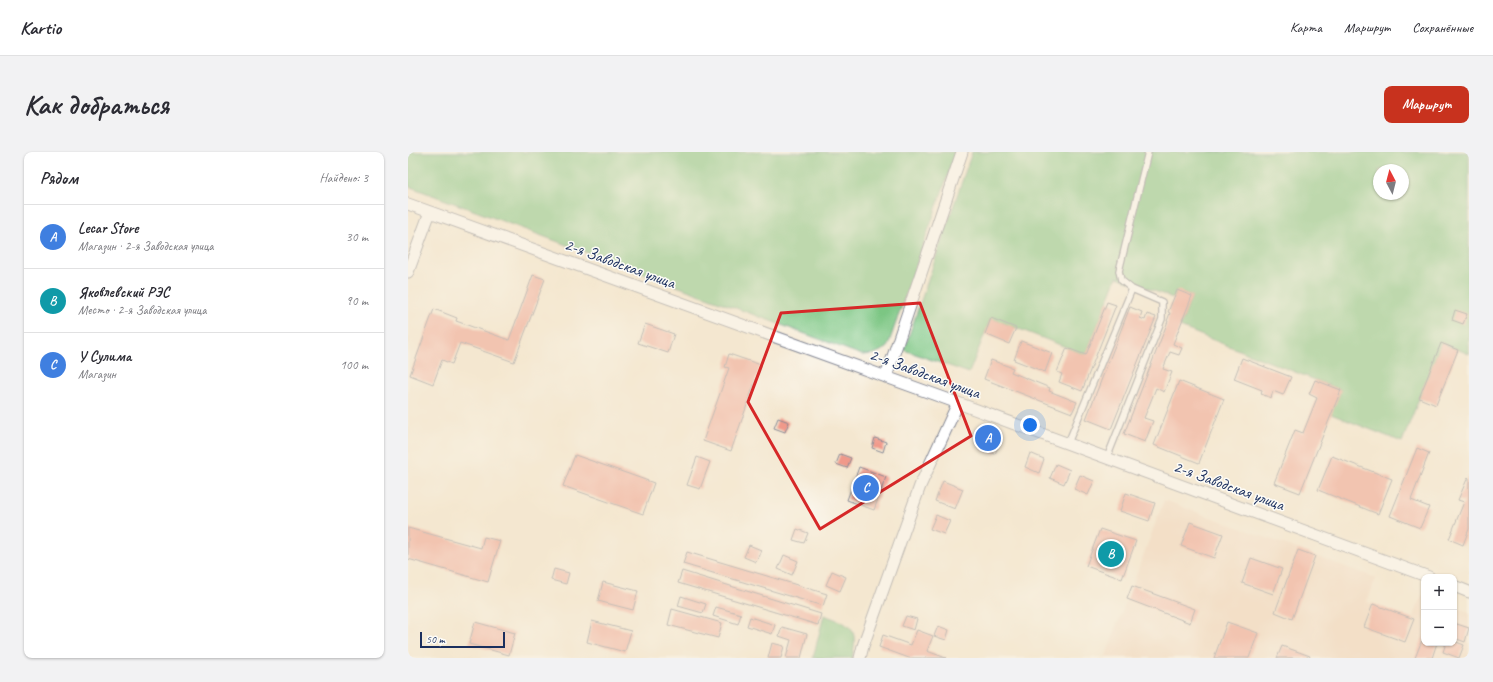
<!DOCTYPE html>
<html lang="ru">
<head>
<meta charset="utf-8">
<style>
  :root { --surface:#fff; --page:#f2f2f3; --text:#2b2b33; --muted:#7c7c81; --line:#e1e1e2; --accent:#c8321e }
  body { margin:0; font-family:Caveat,sans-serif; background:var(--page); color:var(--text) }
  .controls { position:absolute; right:12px; bottom:12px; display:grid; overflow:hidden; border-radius:8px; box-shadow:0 1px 3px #0004 }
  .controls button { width:36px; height:36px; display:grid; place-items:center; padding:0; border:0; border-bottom:1px solid var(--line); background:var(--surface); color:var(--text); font:20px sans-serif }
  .compass { position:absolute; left:965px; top:12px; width:36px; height:36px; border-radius:50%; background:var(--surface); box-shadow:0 1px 3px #0004; rotate:353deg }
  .scale { position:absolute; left:12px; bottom:10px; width:85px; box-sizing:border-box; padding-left:4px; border:2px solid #1b2f5e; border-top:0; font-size:11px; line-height:14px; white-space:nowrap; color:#1b2f5e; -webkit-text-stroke:3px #fdfcf7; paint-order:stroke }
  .you { position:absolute; left:622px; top:273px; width:14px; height:14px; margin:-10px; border:3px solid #fff; border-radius:50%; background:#1a73e8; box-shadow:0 0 0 6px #1a73e833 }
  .badge { display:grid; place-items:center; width:26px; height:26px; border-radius:50%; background:var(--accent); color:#fff; font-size:13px; font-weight:700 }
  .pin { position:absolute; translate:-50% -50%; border:2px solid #fff; box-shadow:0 1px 4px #0006 }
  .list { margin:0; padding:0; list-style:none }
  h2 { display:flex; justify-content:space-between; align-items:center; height:52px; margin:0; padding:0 16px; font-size:17px }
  h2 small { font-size:13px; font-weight:400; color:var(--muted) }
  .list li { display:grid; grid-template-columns:26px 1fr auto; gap:12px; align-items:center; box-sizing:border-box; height:64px; padding:0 16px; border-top:1px solid var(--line) }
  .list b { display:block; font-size:15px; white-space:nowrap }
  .list p { margin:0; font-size:13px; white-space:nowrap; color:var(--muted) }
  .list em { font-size:13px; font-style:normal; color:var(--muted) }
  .map { position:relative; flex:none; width:1061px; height:506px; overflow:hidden; border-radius:8px }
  header { display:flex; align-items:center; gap:24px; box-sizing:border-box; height:56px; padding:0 20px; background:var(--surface); border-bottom:1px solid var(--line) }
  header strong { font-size:19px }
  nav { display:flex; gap:22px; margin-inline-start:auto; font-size:14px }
  .intro { display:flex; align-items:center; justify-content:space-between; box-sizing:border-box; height:96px; padding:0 24px }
  h1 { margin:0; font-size:28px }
  .button { padding:10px 18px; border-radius:8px; background:var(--accent); color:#fff; font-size:14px; font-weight:700 }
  main { display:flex; gap:24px; padding:0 24px }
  aside { flex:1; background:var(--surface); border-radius:8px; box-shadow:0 1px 3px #0004 }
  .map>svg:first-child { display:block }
</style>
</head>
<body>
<header>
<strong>Kartio</strong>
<nav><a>Карта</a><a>Маршрут</a><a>Сохранённые</a></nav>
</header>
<div class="intro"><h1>Как добраться</h1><a class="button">Маршрут</a></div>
<main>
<aside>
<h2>Рядом<small>Найдено: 3</small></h2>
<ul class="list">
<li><span class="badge" style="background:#3f7fe0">A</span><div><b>Lecar Store</b><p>Магазин · 2-я Заводская улица</p></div><em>30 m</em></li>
<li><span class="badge" style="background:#0f9aa8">B</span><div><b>Яковлевский РЭС</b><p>Место · 2-я Заводская улица</p></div><em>90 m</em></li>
<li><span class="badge" style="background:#3f7fe0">C</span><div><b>У Сулима</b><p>Магазин</p></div><em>100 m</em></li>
</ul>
</aside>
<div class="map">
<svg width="1061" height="506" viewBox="0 0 1061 506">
  <rect width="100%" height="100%" fill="#fdfcf7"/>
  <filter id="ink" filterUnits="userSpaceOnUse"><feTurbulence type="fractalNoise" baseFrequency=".025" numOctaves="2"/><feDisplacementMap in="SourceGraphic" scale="8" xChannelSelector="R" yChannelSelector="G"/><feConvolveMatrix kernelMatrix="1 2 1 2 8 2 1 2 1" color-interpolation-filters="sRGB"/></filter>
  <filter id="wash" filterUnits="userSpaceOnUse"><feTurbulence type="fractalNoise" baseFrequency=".012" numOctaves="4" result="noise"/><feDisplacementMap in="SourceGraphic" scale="16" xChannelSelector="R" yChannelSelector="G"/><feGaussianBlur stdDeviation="0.9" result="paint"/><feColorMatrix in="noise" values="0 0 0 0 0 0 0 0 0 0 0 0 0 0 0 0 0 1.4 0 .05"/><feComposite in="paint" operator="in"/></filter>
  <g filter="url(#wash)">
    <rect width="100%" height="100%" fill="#f4e7d0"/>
    <path fill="#f1d5bd" d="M756,348L968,426L959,450L1005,467L1014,443L1016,444V491H1046V455L1061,460V506H697Z"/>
    <path fill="#7cc683" stroke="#4c7a70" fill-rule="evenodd" d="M0,0H548L479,196L466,202L454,203L0,34Z
      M564,0H1061V202L1033,191L994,290L923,262L933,238L772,175L784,144L769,138L765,146L709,125L678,203L583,166L561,221L496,198ZM971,18H995V42H971Z
      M416,463C443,473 451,475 444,506H405Z"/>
    <g id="blocks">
      <path fill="#f0998a" d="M125,123L137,127L106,210L52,191L44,212L34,208L25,232L2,223L26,157L49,166L48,169L101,188Z
        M769,138L784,144L765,192L774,196L771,203L762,200L755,217L764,220L756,240L748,236L736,266L745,269L737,290L716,282L760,169H759L762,161L760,160Z
        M699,150L708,153L674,239L651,230L654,222L649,220L659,196L678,203Z
        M722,155L734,160L732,166L737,168L739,162L748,165L703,277L678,267Z
        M1047,158L1059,162L1055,172L1044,168Z
        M583,166L608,176L601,192L577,182Z
        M237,172L266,182L260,201L230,191Z
        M613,189L644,201L637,220L606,208Z
        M1033,191L1050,198L1028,253L1011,246Z
        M321,202L353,213L323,299L295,289L321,216L317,215Z
        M834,206L883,225L875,243L865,239L863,246L853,242L854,238L826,227Z
        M583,208L605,216L603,220L642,236L641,239L669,250L664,261L576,227Z
        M907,228L933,238L892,341L866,331L887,278L895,281L909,246L901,242Z
        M771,229L816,247L791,311L746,293Z
        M370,266L381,270L377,280L366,276Z
        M579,283L593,288L587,302L573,297Z
        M467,286L478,290L475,300L464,296Z
        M1009,296L1021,301L1003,348L1021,355L1012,376L982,364Z
        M622,301L636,307L631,321L617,315Z
        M432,302L443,306L439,316L428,312Z
        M167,303L246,331L235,362L155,334Z
        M924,304L984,327L970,362L910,338Z
        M289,305L302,310L292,337L279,333Z
        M648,312L662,318L656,332L642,326Z
        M451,315L478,325L466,358L439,348Z
        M672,323L686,329L680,343L666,337Z
        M1060,325L1061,326V377L1055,393L1041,387L1056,350L1050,348Z
        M535,329L555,337L547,357L527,349Z
        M718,341L747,351L741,369L712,359Z
        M528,363L542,369L536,382L522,377Z
        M782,370L815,382L806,406L773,394Z
        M0,376L73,396L76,385L92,389L80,430L0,407Z
        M389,377L400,381L396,391L385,388Z
        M692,377L728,389L714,427L678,414Z
        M341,393L353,398L348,410L336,405Z
        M890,398L907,404L884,467L867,460Z
        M279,400L419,442L415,454L275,412Z
        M376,403L390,409L384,423L370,417Z
        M843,406L874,417L865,442L834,431Z
        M146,417L161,421L158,432L143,428Z
        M274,419L413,462L410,473L270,431Z
        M424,419L438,425L432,439L418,433Z
        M195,430L230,439L225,458L190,449Z
        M724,434L787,457L782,471L719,447Z
        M273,444L298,452L295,461L270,454Z
        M965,452L1006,467L997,490L956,475Z
        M308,455L333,462L330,472L305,464Z
        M264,457L314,471L310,486L260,473Z
        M498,464L509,467L506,478L494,474Z
        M342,465L367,473L364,482L339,474Z
        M184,469L223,479L217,500L179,490Z
        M67,470L107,481L101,503L61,492Z
        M819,470L850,481L841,506H806Z
        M1046,471L1061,476L1057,490L1046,486Z
        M530,474L541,478L538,488L526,484Z
        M374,475L399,482L393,506H378L383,488L371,484Z
        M509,478L525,484L519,499L538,506H501L471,495L475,483L503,493Z
        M1016,483V491H1029L1024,506H1007Z
        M1046,489L1056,493L1051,506L1035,500L1038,491H1046Z
        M364,491L376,494L373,506H360Z
        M874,494L902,504L901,506H869Z"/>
    </g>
  </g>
  <g filter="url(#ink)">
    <use href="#blocks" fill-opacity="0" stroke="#888b97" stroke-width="1"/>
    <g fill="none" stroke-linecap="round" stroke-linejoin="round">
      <g stroke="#888b97" stroke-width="8">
        <path id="lane" d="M660,291L724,137
          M699,306L754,167V150L724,137L713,128L711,119L740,0"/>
      </g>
      <g stroke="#888b97" stroke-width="13">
        <path id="street" d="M0,52L550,251L1021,425
          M0,120L22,60
          M478,225L554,0
          M1046,434L1061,440
          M452,506L455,494L512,334L550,251"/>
      </g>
      <use href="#lane" stroke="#fff" stroke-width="5.5"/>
      <use href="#street" stroke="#fff" stroke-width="11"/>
    </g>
  </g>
  <path d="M0 0H1061V506H0ZM512,151L563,284L412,377L340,250L373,161Z" fill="#f4e7d0" fill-opacity=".55" fill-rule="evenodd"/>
  <path fill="none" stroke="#d62828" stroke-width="3" stroke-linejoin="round" d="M512,151L563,284L412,377L340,250L373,161Z"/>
  <g text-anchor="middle" stroke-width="3" stroke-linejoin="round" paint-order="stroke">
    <g font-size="17" fill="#1b2f5e" stroke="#fdfcf7">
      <text transform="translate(212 111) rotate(20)" y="6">2-я Заводская улица</text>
      <text transform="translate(517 221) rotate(20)" y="6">2-я Заводская улица</text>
      <text transform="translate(821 333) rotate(20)" y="6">2-я Заводская улица</text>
    </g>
  </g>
</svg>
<div class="controls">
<button>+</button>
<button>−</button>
</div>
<svg class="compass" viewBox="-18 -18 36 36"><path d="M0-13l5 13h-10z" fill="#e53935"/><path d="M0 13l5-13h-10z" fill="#7c7c81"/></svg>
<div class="scale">50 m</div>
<div class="you"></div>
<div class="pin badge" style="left:580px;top:286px;background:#3f7fe0">A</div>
<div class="pin badge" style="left:703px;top:402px;background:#0f9aa8">B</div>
<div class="pin badge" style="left:458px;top:336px;background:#3f7fe0">C</div>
</div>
</main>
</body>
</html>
